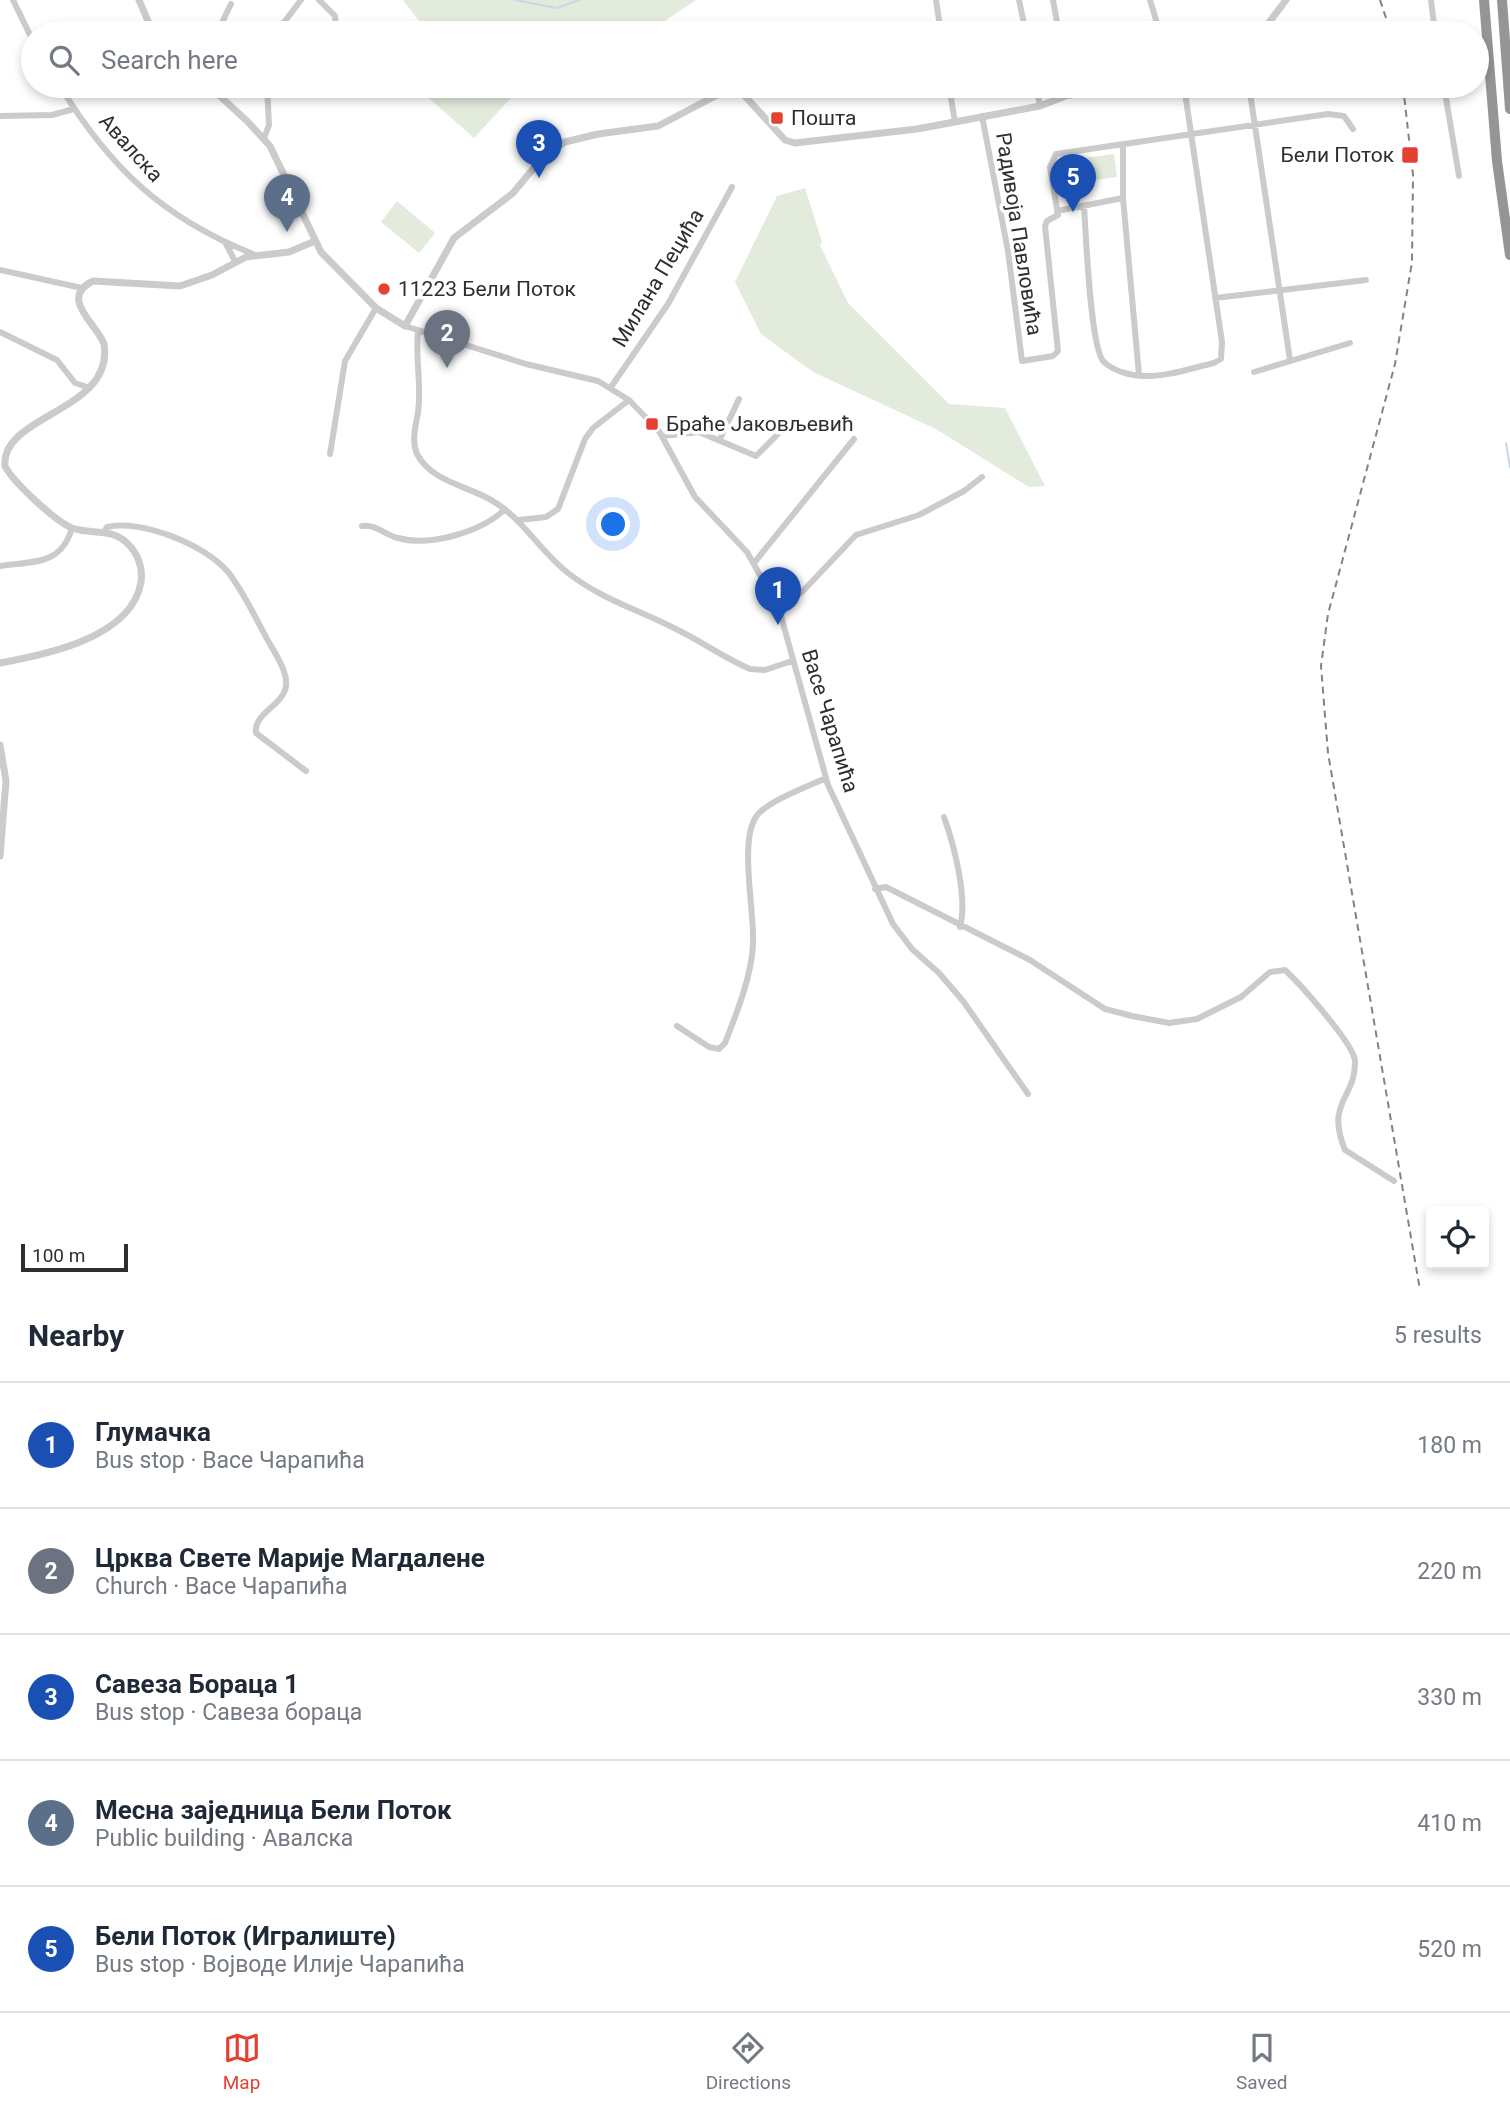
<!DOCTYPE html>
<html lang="en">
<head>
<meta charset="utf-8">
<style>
  :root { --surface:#fff; --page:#f6f6f7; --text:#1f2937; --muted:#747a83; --line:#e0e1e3; --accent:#e34132 }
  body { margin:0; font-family:Roboto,sans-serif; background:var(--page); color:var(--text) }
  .controls { position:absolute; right:21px; bottom:21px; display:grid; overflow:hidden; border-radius:7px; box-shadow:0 4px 10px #0003 }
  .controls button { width:63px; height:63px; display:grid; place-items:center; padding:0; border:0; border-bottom:2px solid var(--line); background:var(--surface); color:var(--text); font:35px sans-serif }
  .scale { position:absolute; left:21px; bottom:18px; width:107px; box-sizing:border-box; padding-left:7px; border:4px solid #2e2e2e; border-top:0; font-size:19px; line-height:24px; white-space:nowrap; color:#2e2e2e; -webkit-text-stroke:5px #fff; paint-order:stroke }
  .you { position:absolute; left:614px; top:525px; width:24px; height:24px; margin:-18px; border:5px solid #fff; border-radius:50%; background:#1a73e8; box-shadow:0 0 0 10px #1a73e833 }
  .badge { display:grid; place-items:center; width:46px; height:46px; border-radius:50%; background:var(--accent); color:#fff; font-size:23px; font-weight:700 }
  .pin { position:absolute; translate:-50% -58px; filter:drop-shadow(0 2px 4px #0008) }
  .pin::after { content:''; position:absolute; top:37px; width:24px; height:21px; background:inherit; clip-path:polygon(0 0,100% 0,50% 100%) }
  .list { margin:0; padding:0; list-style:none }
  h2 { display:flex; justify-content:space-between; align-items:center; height:91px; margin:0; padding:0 28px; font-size:30px }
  h2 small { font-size:23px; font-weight:400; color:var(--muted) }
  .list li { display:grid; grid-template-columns:46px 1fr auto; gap:21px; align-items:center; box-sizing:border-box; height:126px; padding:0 28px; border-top:2px solid var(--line) }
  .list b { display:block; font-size:26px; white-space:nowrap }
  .list p { margin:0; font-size:23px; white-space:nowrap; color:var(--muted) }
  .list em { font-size:23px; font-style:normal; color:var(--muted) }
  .icon { flex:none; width:38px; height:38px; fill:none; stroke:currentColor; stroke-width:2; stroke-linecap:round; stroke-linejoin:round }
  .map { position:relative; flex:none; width:1510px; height:1290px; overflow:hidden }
  .search { position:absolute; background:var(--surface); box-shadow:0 4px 10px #0003; left:21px; right:21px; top:21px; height:77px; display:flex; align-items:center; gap:18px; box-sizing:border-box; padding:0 24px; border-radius:38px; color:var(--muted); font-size:26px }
  .sheet { height:721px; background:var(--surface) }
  nav { display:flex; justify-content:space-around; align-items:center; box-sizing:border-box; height:98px; border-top:2px solid var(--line); background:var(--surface); font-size:19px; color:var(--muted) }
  nav a { display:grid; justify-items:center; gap:4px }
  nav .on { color:var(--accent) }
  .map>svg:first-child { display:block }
</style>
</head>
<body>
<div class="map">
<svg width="1510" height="1290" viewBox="0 0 1510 1290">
  <rect width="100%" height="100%" fill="#fff"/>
  <path fill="#e2ebdc" d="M403,0H696L647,33H422L423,26Z
    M415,86H522L474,138Z
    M1114,154L1117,177L1073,183L1070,160Z
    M805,188L822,242L820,245L848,303L949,404L1005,408L1045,486L1029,487L936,429L813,372L761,334L735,282L777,196Z
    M397,201L435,233L419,253L381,222Z"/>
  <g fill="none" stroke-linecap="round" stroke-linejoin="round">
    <path stroke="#c8d8eb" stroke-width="2" d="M515,0L557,8L579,0
      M1506,443L1510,467"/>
    <path stroke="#cbcbcb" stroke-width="6" d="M13,0L33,41
      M319,0L335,16L336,33
      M936,0L941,33
      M1019,0L1026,33
      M1053,0L1059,33
      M1150,0L1160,33
      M1431,0L1435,33
      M217,33L231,4
      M276,33L301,0
      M60,86C110,168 163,218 253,254
      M327,86V93
      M949,86L955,122
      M1036,86L1040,106
      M1068,86L1070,96
      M1249,86L1290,360
      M1444,86L1459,176
      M0,116L52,115L74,109
      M982,116L1008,251L1022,361L1053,356L1058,351L1045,226L1047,221L1058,215L1050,167L1056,154L1328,114L1344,116L1353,129
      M264,138L269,125L267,86
      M1123,144V198L1139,375
      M1084,207C1086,232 1090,349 1104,362C1113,371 1132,376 1144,376C1166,377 1192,368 1214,363L1221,359L1222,342L1184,86
      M1057,211L1123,198
      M226,244L235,261
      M0,270L82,288
      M1215,298L1366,280
      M405,326L526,364L598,381L629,400L659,431L695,497L747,552L779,609L828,785L893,924L912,949L939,973L963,1001L1028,1094
      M0,332L57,360L75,383L90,388
      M418,332C415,359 422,385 418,412C416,425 411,441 417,454C432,483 471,486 496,503C525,522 541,552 568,573C601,599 639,610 676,629C701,641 724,658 750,669L765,670L792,661
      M1254,372L1350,343
      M611,387L668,304L732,187
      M663,436L699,432L756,456L780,432
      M720,439L739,399
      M330,454L345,361L376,308
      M519,520L546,517L558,509L585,439L593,428L629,400
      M362,526C376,524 385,535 398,538C429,547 482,532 505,509
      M104,532L107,527C141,519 206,545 228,572C243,591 254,615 266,637C272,649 288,670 286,686C284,705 253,713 256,733L306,771
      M754,563L854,439
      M0,566C33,561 61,566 72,528
      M779,609L804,590L856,535L919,515L964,491L982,477
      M944,817C954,845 968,898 960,927
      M875,889L886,887L1030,960L1105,1009L1132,1016L1169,1023L1197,1019L1241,997L1270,972L1285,970C1300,984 1354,1044 1355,1061C1356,1099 1325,1101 1345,1150L1394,1181
      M677,1026L709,1047L719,1049L725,1043C737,1012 751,978 753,945C755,913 739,842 756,817C765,802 809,786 826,778"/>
    <path stroke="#cbcbcb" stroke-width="7" d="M139,0L153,33
      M1261,33L1286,0
      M209,86L247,121L270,146L321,252L376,308L405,326L454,238L513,193L542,158L565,142L598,134L658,126L721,93L735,91L743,94L785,140L795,143L917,129L1040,106L1091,86
      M0,663C44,655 132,638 141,582C143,568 138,553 127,543C110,527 91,535 72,528C55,521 13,482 5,466C0,415 115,411 104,344C97,324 58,298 93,281L180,286L212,275L246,257L289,252L315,241
      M0,745L6,781L0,856"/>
    <path stroke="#959595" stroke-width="10" d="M1484,0L1497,161L1510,255
      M1502,0L1510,109"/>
    <path stroke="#838383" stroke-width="2" stroke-dasharray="7 5" stroke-linecap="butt" d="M1380,0L1391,33
      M1403,86L1413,175L1412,262L1395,364L1328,614L1321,666L1328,753L1420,1290"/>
  </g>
  <g fill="#e34132" stroke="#fff" stroke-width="2.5">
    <rect x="770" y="111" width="14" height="14" rx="3.5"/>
    <rect x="1401" y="146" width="18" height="18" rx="3.5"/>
    <circle cx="384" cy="289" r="7"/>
    <rect x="645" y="417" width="14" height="14" rx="3.5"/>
  </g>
  <g text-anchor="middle" stroke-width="7" stroke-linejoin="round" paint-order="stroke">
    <g font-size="21" fill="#2e2e2e" stroke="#fff" text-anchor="start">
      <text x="791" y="125">Пошта</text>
      <text x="1394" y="162" text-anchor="end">Бели Поток</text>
      <text x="398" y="296">11223 Бели Поток</text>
      <text x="666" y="431">Браће Јаковљевић</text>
    </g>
    <g font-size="21" fill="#2e2e2e" stroke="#fff">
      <text transform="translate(131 148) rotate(48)" y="7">Авалска</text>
      <text transform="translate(1019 234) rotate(81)" y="7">Радивоја Павловића</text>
      <text transform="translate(658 278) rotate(-59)" y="7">Милана Пецића</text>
      <text transform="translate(830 721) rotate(73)" y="7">Васе Чарапића</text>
    </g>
  </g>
</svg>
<div class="controls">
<button><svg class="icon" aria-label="locate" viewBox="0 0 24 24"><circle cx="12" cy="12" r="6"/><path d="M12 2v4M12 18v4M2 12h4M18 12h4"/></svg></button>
</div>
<div class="scale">100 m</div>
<div class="you"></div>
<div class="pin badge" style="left:778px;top:625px;background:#1a4fb4">1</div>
<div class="pin badge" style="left:447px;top:368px;background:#6b7280">2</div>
<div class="pin badge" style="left:539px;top:178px;background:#1a4fb4">3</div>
<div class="pin badge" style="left:287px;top:232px;background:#5c6f8a">4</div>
<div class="pin badge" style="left:1073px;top:212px;background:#1a4fb4">5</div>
<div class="search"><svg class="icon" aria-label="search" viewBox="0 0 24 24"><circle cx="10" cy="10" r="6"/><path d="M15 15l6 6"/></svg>Search here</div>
</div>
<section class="sheet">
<h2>Nearby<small>5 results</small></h2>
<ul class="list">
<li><span class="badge" style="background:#1a4fb4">1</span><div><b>Глумачка</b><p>Bus stop · Васе Чарапића</p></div><em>180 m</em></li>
<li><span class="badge" style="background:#6b7280">2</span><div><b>Црква Свете Марије Магдалене</b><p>Church · Васе Чарапића</p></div><em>220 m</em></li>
<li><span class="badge" style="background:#1a4fb4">3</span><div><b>Савеза Бораца 1</b><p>Bus stop · Савеза бораца</p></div><em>330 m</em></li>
<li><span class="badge" style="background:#5c6f8a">4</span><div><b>Месна заједница Бели Поток</b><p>Public building · Авалска</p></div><em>410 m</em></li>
<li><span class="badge" style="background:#1a4fb4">5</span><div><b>Бели Поток (Игралиште)</b><p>Bus stop · Војводе Илије Чарапића</p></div><em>520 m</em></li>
</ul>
</section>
<nav>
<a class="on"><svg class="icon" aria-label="map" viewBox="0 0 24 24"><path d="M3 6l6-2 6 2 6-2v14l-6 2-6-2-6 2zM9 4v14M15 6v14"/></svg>Map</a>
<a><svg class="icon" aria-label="directions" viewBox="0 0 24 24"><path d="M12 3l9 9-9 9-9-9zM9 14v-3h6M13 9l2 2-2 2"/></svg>Directions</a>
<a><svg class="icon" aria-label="saved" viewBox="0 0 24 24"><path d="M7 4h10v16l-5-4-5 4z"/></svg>Saved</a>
</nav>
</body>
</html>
